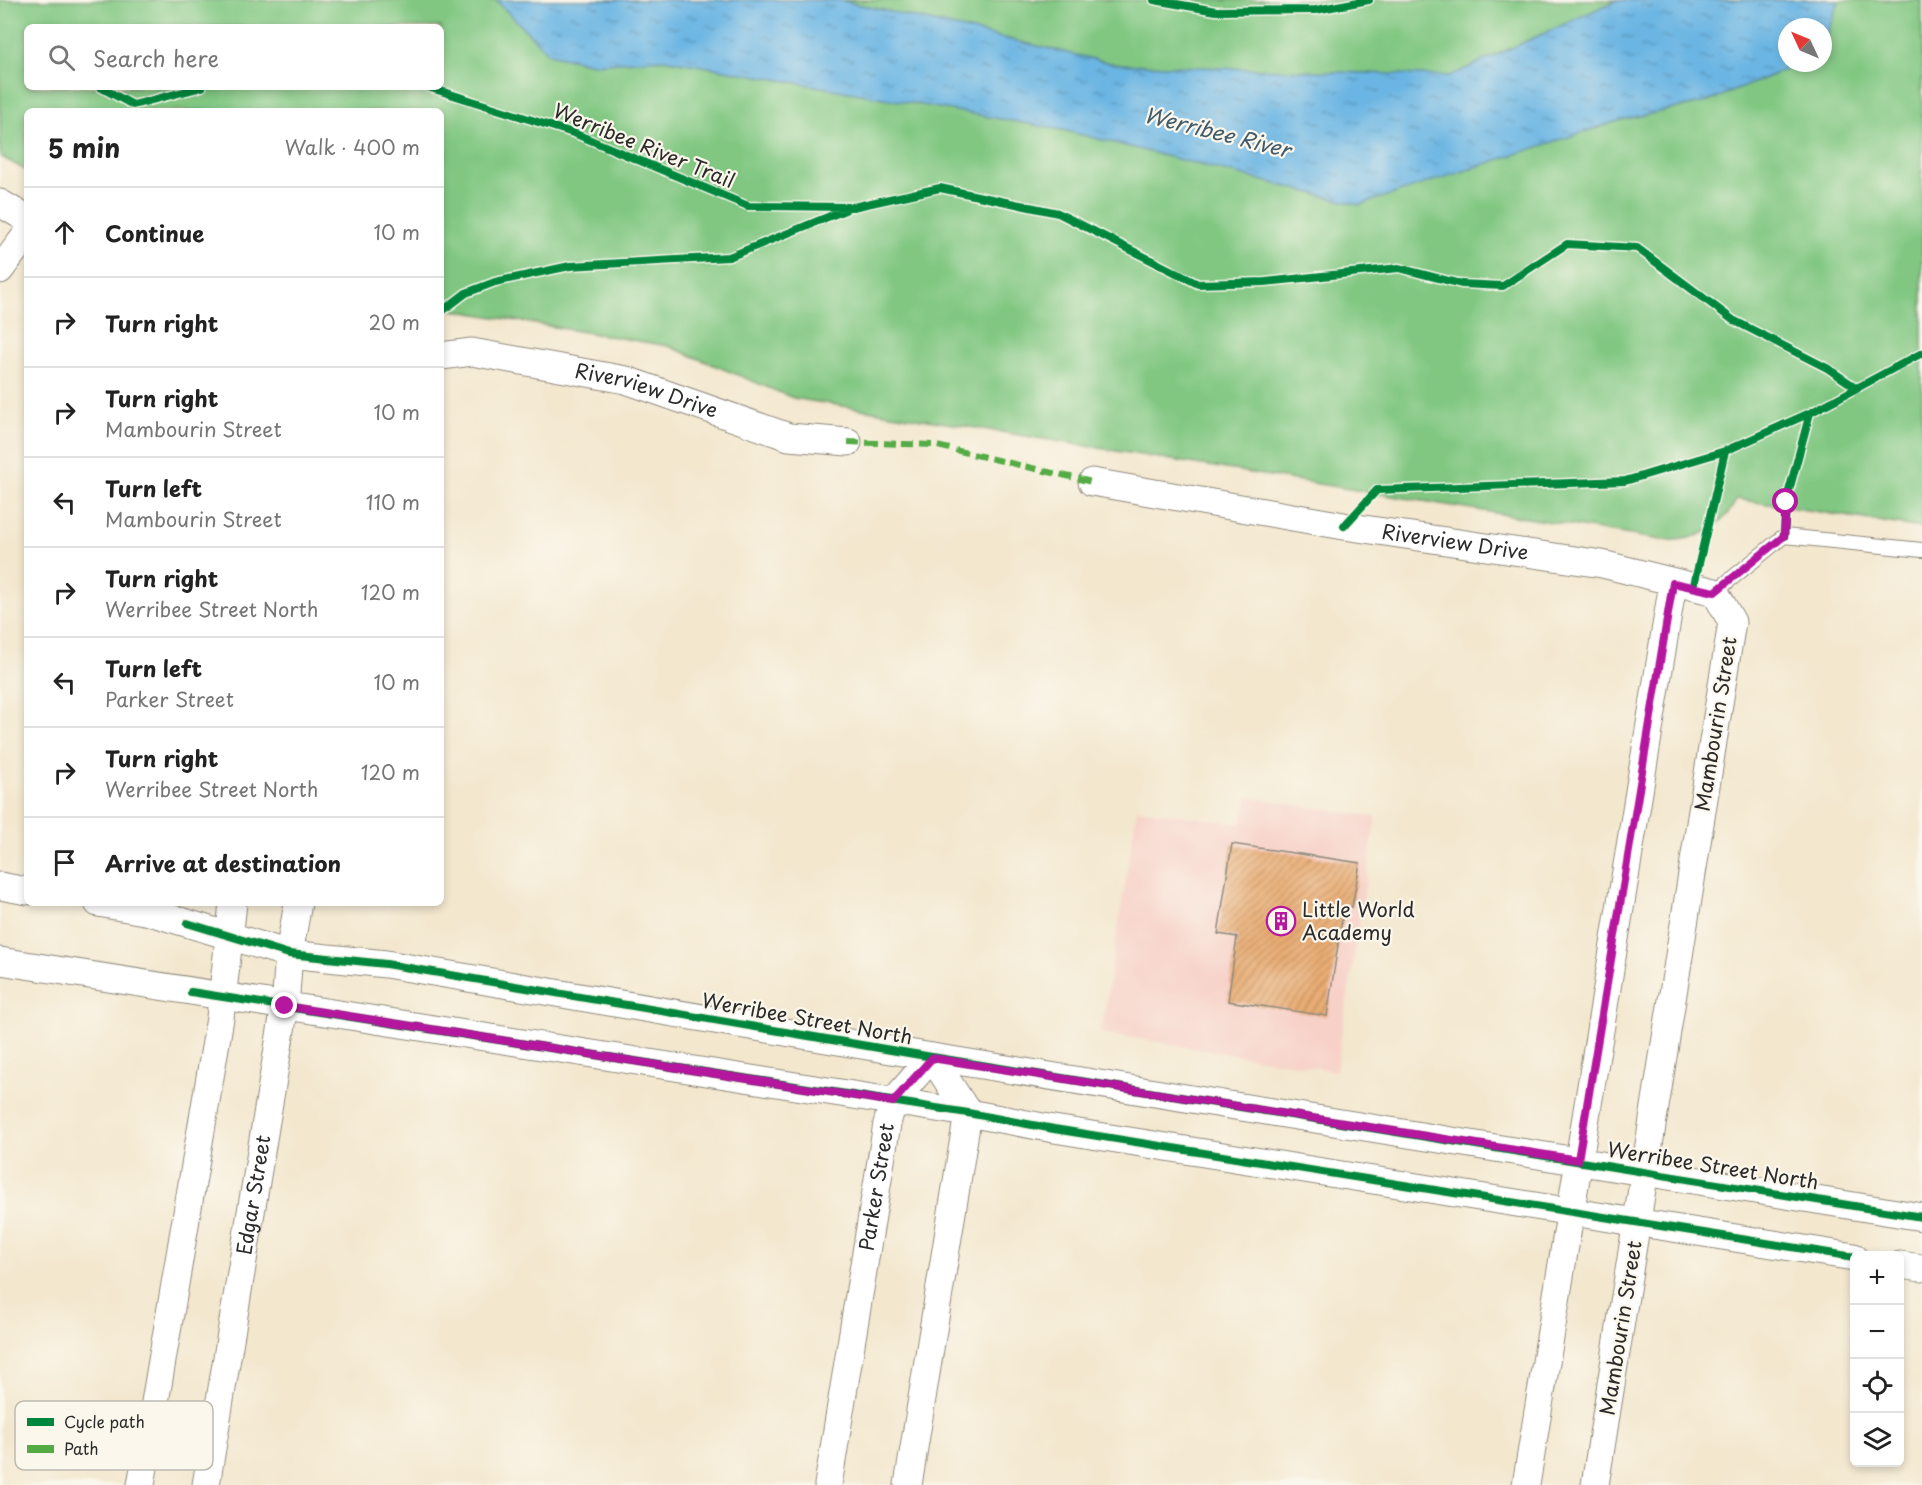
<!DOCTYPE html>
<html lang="en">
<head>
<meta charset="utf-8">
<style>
  :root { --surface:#fff; --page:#f2f2f2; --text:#222; --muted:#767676; --line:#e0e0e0 }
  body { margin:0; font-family:"Playpen Sans",sans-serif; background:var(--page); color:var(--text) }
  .controls { position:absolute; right:18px; bottom:18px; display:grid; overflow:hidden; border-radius:9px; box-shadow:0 3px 9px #0003 }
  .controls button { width:54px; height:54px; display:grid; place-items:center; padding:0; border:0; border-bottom:2px solid var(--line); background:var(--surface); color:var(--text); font:30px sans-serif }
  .compass { position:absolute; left:1778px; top:18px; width:54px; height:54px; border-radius:50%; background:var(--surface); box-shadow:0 3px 9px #0003; rotate:314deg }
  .stop { position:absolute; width:18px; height:18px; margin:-14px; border:4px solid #b5179e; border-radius:50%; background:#fff }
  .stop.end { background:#b5179e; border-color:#fff; box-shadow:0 2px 6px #0008 }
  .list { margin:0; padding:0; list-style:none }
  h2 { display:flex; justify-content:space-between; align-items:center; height:78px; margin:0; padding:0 24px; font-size:26px }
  h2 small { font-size:20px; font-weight:400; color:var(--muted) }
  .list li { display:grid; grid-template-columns:39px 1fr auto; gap:18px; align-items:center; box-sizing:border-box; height:90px; padding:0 24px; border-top:2px solid var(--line) }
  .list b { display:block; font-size:22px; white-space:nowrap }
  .list p { margin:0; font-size:20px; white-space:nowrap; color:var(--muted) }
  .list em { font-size:20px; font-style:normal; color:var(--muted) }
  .icon { flex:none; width:33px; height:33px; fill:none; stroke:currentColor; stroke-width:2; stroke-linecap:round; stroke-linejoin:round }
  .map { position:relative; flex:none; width:1922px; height:1485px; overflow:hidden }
  .search { position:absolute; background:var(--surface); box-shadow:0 3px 9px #0003; left:24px; top:24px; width:420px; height:66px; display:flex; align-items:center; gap:15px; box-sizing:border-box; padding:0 21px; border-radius:9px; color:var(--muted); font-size:22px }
  .panel { position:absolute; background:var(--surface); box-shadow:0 3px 9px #0003; left:24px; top:108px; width:420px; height:798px; border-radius:9px }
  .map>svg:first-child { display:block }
</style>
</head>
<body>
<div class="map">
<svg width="1922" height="1485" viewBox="0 0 1922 1485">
  <defs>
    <pattern id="water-ripples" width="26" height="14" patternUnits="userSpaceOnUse" patternTransform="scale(1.5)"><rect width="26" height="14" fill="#6ab5e3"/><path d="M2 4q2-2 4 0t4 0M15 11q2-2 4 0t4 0" fill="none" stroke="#5793b8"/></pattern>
    <pattern id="building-hatch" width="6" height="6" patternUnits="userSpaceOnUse" patternTransform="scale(1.5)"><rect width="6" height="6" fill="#eaad74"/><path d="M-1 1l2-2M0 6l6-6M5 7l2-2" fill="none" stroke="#be8d5f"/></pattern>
  </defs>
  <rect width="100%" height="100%" fill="#fbf7ec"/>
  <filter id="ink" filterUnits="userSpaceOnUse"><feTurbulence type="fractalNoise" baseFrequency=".0167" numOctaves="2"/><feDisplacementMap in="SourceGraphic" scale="12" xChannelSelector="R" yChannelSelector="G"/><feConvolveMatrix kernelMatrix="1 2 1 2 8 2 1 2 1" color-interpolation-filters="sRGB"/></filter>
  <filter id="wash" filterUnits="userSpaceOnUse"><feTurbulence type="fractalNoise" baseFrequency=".008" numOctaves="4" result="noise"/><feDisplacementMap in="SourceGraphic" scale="24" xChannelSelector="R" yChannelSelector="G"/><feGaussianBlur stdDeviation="1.35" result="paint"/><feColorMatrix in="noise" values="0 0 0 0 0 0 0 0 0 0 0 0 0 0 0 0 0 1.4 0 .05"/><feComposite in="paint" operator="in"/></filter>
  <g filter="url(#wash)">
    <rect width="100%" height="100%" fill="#f3e7ce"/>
    <path fill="#f7d1c8" d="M1247,797L1376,817L1336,1071L1101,1033L1137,809L1241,824Z"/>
    <path fill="#81c782" stroke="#567956" stroke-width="1.5" fill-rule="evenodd" d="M0,0H1922V528L1737,499C1721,530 1696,542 1661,540L793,398L668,346L441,308V111H27V171L0,156ZM27,27H441V87H27ZM1787,27H1823V63H1787Z"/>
    <path fill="url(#water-ripples)" stroke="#4a7087" stroke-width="1.5" d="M496,0H840L1115,64L1450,76L1617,0H1839L1823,46V27H1787V63H1801L1707,102L1621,120L1359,205L1063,130L663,59L593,64L549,54Z"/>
    <g id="blocks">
      <path fill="url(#building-hatch)" d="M1232,844L1360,863L1352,907L1344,906L1327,1016L1228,1001L1237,937L1218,934Z"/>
    </g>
  </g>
  <g filter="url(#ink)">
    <use href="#blocks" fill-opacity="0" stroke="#8f897c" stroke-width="1.5"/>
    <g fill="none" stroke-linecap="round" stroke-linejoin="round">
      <g stroke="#8f897c" stroke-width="16">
        <path id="lane" d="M1715,592L1784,536L1922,550"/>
      </g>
      <g stroke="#8f897c" stroke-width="29">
        <g id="street">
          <path d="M0,203L27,219"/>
          <path d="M0,270L27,234"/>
          <path id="s1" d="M441,356L472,352L626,380L789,437L848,442"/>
          <path id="s2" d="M1092,482L1344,526L1602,564L1715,592L1732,622L1595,1485"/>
          <path d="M0,886L27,891"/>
          <path d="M98,903L150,912L289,954L386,964L932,1057L1922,1217"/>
          <path d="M0,961L968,1113L1054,1129L1854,1257"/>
          <path d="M1900,1265L1922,1268"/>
          <path d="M141,1485L220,1018L233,903"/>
          <path id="s3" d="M206,1485L285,1006L289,954L298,903"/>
          <path id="s4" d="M828,1485L887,1124L893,1102L932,1057L968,1113L908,1485"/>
          <path d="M1526,1485L1673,583"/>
        </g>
      </g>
      <use href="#lane" stroke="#fff" stroke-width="14"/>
      <use href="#street" stroke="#fff" stroke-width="27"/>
      <path stroke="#54ab44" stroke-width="6" stroke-dasharray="12 6" stroke-linecap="butt" d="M848,442L933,445L1092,482"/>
      <g stroke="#fbf7ec" stroke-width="11">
        <path id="cycleway" d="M1154,0L1216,11L1316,10L1369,0
          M100,87L133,105L202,87
          M428,87L576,134L748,206L853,207L940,188L1058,213L1198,284L1265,282L1399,268L1461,284L1503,286L1567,244L1637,248L1733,320L1827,368L1857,388L1922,353
          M441,312L466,293L495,282L570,266L729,257L845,210
          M1344,526L1377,490L1625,481L1725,451L1810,413L1857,388
          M1784,536L1786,502L1810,413
          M1694,585L1725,451
          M187,923L289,954L386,964L932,1057L1922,1217
          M191,992L968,1113L1054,1129L1854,1257"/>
      </g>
      <use href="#cycleway" stroke="#00873e" stroke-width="8"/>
    </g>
  </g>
  <g fill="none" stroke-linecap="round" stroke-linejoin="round" filter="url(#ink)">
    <path stroke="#b5179e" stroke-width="8" d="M285,1006L893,1102L932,1058L1578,1160L1673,583L1715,592L1784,536L1786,502"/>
  </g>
  <defs>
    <g id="building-ring" transform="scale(1.5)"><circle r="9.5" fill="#fbf7ec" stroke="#b5179e" stroke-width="1.5"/><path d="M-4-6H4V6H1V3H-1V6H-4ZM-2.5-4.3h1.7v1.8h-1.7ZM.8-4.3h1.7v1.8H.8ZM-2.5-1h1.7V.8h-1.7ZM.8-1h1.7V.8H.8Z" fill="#b5179e"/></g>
  </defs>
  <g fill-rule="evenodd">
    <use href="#building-ring" x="1281" y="921"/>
  </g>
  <g text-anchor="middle" stroke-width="4.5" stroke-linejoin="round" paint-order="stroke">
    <g font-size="20" fill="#2b2b2b" stroke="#fbf7ec">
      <text transform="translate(644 146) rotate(22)" y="7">Werribee River Trail</text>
      <text dy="7" stroke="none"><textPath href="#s1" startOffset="210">Riverview Drive</textPath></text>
      <text dy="7" stroke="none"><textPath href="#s2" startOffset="368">Riverview Drive</textPath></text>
      <text transform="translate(1716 724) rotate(-81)" y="7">Mambourin Street</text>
      <text transform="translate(807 1019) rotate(10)" y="7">Werribee Street North</text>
      <text transform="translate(1713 1166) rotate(9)" y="7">Werribee Street North</text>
      <text dy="7" stroke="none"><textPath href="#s4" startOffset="302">Parker Street</textPath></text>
      <text dy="7" stroke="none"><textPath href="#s3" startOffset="294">Edgar Street</textPath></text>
      <text transform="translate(1621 1328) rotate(-81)" y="7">Mambourin Street</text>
    </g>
    <g font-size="20" fill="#2b2b2b" stroke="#fbf7ec" text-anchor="start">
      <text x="1302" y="917">Little World<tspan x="1302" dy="23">Academy</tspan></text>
    </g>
    <g font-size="21" font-style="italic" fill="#415b6b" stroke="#fbf7ec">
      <text transform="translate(1217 133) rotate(14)" y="7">Werribee River</text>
    </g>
  </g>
  <rect x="15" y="1401" width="198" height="69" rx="9" fill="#fbf7ec" stroke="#bdbab2" stroke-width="1.5"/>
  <rect x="27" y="1418" width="27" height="8" fill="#00873e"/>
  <rect x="27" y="1445" width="27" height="8" fill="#54ab44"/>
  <g font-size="16" fill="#2b2b2b">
    <text x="64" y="1428">Cycle path</text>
    <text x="64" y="1455">Path</text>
  </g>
</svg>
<div class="controls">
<button>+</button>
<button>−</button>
<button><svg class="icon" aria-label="locate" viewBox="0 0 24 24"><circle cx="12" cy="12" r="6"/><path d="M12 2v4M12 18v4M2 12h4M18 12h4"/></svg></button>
<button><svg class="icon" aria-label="layers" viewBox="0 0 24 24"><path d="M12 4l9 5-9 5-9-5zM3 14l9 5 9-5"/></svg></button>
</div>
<svg class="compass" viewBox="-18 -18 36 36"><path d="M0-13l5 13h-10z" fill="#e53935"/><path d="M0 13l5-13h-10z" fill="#767676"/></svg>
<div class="stop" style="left:1786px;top:502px"></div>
<div class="stop end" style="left:285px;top:1006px"></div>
<div class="search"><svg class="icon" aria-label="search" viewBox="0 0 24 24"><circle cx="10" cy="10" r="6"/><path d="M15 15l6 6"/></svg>Search here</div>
<section class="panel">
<h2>5 min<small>Walk · 400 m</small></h2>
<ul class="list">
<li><svg class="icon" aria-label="ahead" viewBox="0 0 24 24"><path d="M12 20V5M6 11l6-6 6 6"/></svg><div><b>Continue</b></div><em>10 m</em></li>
<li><svg class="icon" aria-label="right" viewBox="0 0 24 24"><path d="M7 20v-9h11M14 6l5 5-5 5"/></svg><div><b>Turn right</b></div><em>20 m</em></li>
<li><svg class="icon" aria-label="right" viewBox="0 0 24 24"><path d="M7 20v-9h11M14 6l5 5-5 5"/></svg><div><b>Turn right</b><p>Mambourin Street</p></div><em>10 m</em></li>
<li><svg class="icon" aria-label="left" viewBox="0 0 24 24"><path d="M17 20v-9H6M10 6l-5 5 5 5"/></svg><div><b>Turn left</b><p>Mambourin Street</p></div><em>110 m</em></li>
<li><svg class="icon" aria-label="right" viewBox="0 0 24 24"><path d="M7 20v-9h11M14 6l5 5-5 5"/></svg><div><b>Turn right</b><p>Werribee Street North</p></div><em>120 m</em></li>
<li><svg class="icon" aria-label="left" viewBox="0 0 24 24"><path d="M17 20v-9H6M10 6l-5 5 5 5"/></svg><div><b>Turn left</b><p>Parker Street</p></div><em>10 m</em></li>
<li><svg class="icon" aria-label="right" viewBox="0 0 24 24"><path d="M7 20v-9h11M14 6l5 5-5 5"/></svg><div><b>Turn right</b><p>Werribee Street North</p></div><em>120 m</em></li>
<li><svg class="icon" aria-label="arrive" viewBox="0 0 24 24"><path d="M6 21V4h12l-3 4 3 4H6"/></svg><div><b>Arrive at destination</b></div></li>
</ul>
</section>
</div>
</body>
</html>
